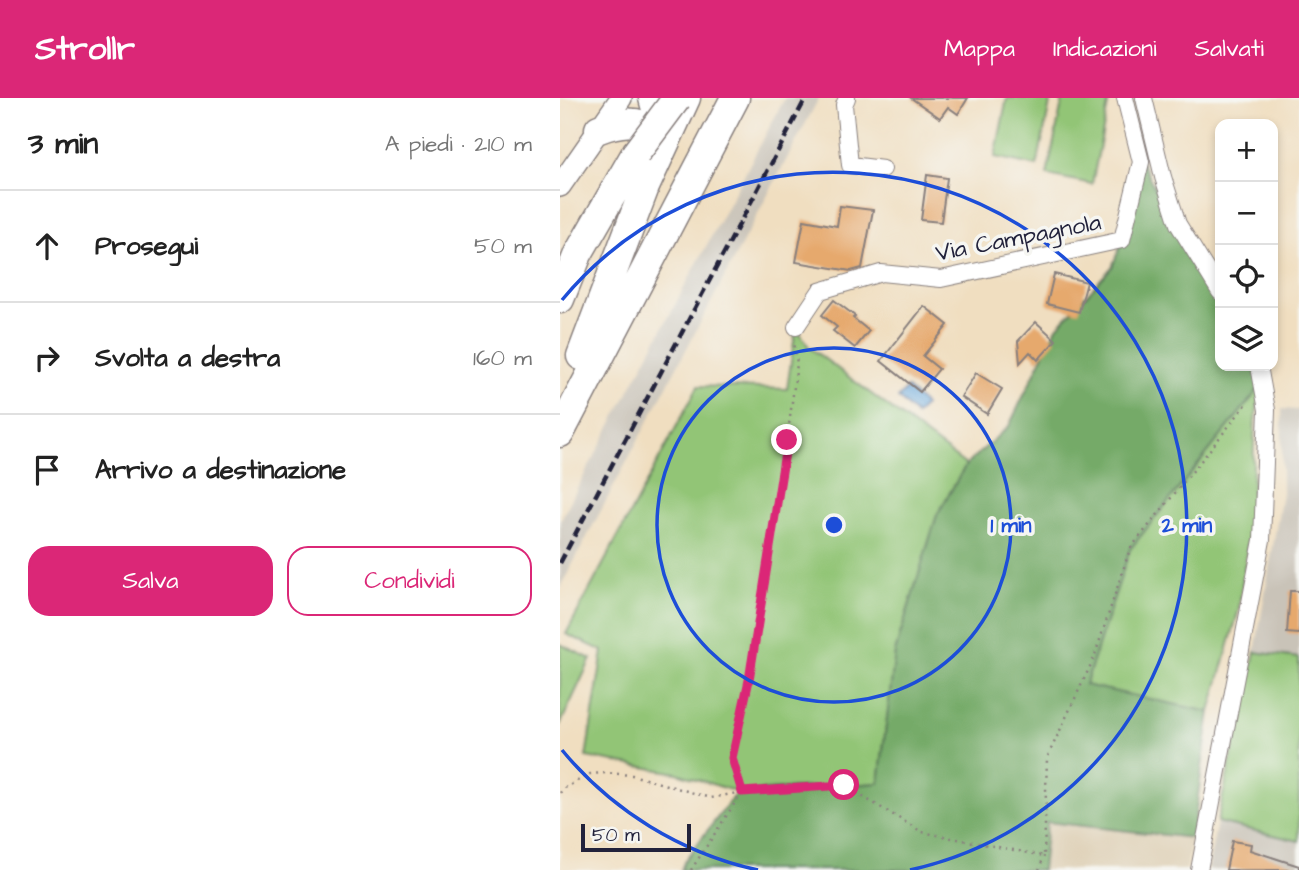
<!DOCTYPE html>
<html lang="it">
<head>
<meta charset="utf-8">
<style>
  :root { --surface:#fff; --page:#f2f2f2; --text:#222; --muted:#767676; --line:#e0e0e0; --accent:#db2777 }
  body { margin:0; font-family:"Architects Daughter",sans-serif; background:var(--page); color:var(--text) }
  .controls { position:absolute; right:21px; top:21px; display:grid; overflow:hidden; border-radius:14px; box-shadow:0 4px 10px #0003 }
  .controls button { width:63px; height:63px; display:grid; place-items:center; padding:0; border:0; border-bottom:2px solid var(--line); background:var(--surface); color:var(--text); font:35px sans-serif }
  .scale { position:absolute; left:21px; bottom:18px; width:110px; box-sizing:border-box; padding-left:7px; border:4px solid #22223b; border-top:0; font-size:19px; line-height:24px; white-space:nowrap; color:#22223b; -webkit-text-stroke:5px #f6f6f2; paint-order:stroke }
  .stop { position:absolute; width:21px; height:21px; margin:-16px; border:5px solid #db2777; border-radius:50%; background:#fff }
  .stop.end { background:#db2777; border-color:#fff; box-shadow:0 2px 7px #0008 }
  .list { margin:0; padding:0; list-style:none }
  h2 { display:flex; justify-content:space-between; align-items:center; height:91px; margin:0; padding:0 28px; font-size:30px }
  h2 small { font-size:23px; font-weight:400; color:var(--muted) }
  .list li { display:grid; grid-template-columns:46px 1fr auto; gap:21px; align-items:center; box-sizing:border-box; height:112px; padding:0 28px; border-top:2px solid var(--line) }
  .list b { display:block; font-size:26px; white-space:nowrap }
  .list em { font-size:23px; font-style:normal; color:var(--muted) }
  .actions { display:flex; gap:14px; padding:21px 28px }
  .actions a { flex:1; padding:16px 0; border:2px solid var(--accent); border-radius:21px; text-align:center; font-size:24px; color:var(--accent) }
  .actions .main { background:var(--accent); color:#fff }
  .icon { flex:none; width:38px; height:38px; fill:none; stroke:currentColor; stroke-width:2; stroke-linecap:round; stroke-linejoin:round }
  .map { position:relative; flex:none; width:739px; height:772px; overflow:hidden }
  header { display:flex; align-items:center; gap:42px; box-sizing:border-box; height:98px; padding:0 35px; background:var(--accent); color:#fff }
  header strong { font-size:33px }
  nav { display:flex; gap:38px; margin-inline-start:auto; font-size:24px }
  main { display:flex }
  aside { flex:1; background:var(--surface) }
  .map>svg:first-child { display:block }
</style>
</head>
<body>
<header>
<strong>Strollr</strong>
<nav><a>Mappa</a><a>Indicazioni</a><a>Salvati</a></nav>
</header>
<main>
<aside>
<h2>3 min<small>A piedi · 210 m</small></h2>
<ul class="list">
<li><svg class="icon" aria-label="ahead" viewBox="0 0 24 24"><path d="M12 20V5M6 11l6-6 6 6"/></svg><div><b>Prosegui</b></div><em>50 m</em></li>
<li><svg class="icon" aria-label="right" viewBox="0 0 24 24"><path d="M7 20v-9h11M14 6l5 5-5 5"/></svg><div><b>Svolta a destra</b></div><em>160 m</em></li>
<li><svg class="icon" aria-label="arrive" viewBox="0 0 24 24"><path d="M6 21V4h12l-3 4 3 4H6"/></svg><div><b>Arrivo a destinazione</b></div></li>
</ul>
<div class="actions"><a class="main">Salva</a><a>Condividi</a></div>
</aside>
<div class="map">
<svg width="739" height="772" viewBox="0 0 739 772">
  <rect width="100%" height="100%" fill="#f6f6f2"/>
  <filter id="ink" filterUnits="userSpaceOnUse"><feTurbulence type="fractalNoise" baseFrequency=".0143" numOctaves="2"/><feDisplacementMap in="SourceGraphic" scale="14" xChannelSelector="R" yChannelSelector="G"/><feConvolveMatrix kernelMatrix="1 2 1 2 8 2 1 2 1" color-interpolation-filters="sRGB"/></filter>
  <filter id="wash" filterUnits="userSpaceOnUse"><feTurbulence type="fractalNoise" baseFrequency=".00686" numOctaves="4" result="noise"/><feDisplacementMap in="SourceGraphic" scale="28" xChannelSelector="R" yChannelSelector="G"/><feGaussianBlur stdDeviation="1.57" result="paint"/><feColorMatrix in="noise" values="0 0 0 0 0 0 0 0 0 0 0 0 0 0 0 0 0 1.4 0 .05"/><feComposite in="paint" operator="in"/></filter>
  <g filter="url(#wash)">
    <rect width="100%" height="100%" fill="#f0dec0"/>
    <path fill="#ddceb2" d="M487,724L632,740L626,772H482Z"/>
    <path fill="#c9c3b8" d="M225,0H259L0,490V423Z
      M722,311L739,312V560L695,554L722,395Z
      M657,724L739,743V772H648Z"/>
    <path fill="#92c576" stroke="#5a7458" stroke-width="2" d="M447,0H491L477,68L435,59Z
      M503,0L549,2L532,86L487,77Z
      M236,229L249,249L406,367L377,417L335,554L319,685L177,694L117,675L26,659L43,553L6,536L138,288L227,291Z
      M702,287L695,322L691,418L679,511L650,614L525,588L570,451Z
      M0,546L31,561L0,627Z
      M695,554L739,560V743L657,724Z"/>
    <path fill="#75aa67" stroke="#4c6651" stroke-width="2" d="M581,64L660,210V268H692L702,287L570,451L525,587L650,614L632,740L487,724L482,772H121L125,762L177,694L319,685L335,554L377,417L406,367L449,328L497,229L552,169L575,110Z"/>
    <path fill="#6aa8dc" stroke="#46658c" stroke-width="2" d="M347,290L365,307L356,317L338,300Z"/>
    <g id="blocks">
      <path fill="#e6a96d" d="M351,0H408L398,16L388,9L380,20Z
        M367,77L387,80L381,124L361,122Z
        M280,108L313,112L302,170L291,173L236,164L244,122L277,128Z
        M494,176L527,184L519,214L487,206Z
        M274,202L295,218L293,220L309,233L295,250L273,233L277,229L262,217Z
        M364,208L388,227L363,258L379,271L360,294L321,263Z
        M476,224L496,242L478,262L470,254L460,265L458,243Z
        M416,275L442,291L427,316L401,299Z
        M730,493H739V536L727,535Z
        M672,743L691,746L690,752L739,768V772H666Z"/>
    </g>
  </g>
  <g filter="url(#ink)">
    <use href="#blocks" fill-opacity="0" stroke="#89807e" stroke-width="2"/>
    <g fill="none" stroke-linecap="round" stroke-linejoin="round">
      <g stroke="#89807e" stroke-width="18">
        <path id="street" d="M287,0L284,7L290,67L323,71
          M584,0L603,79L618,126L660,194
          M236,229L260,193L321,175L381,181L562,142L581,64L565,0
          M639,772L702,442L707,312L699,268"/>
      </g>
      <g stroke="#89807e" stroke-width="24">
        <path id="secondary" d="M0,88L61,0"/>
      </g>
      <g stroke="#89807e" stroke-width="31">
        <path id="highway" d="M93,0L96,11L94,45
          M39,31C58,24 78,20 95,34
          M0,201L18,156L76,55
          M21,258L85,89L126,0
          M0,335L175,0"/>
      </g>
      <path stroke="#89807e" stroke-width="2.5" stroke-dasharray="2 5" stroke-linecap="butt" d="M0,695L3,691L30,676L46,675L72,677L151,700L182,694L171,660L189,582L227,342L237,266L234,244
        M131,772L182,694L283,687L362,734L484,758L487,660L534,560L570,451L689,303
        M479,772L484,758"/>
      <use href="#street" stroke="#fff" stroke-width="16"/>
      <use href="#secondary" stroke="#fff" stroke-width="21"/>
      <use href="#highway" stroke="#fff" stroke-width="28"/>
      <path stroke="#22223b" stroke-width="4.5" stroke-dasharray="10 5" stroke-linecap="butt" d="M0,465L246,0"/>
      <g stroke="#89807e" stroke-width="31" stroke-linecap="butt">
        <path id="highway-bridge" d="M76,55L117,0"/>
      </g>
      <use href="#highway-bridge" stroke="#fff" stroke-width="28"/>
    </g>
  </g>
  <g fill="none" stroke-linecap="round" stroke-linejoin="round" filter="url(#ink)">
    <path stroke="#db2777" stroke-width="9" d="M227,342L189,582L172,660L182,694L284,687"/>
  </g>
  <g fill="none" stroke="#1d4ed8" stroke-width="3.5">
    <circle cx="274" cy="427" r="177"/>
    <path d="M198 772A353 353 0 0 1 2 652M2 202A353 353 0 1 1 350 772"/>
  </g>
  <g text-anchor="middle" stroke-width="7" stroke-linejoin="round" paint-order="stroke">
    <g font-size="24" fill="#22223b" stroke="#f6f6f2">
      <text transform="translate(458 139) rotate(-11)" y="8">Via Campagnola</text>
    </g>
  </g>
  <circle cx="274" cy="427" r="10" fill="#1d4ed8" stroke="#f6f6f2" stroke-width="3.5"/>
  <g font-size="21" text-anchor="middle" font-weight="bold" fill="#1d4ed8" stroke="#f6f6f2" stroke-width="7" stroke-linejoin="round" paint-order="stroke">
    <text x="451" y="434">1 min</text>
    <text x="627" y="434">2 min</text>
  </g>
</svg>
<div class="controls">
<button>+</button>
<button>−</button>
<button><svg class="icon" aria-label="locate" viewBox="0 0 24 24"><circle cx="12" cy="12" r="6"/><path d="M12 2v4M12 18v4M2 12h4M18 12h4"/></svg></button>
<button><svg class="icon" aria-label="layers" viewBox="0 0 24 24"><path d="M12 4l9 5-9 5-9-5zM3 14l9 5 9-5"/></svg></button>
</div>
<div class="scale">50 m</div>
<div class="stop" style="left:284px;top:687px"></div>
<div class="stop end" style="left:227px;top:342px"></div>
</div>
</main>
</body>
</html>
